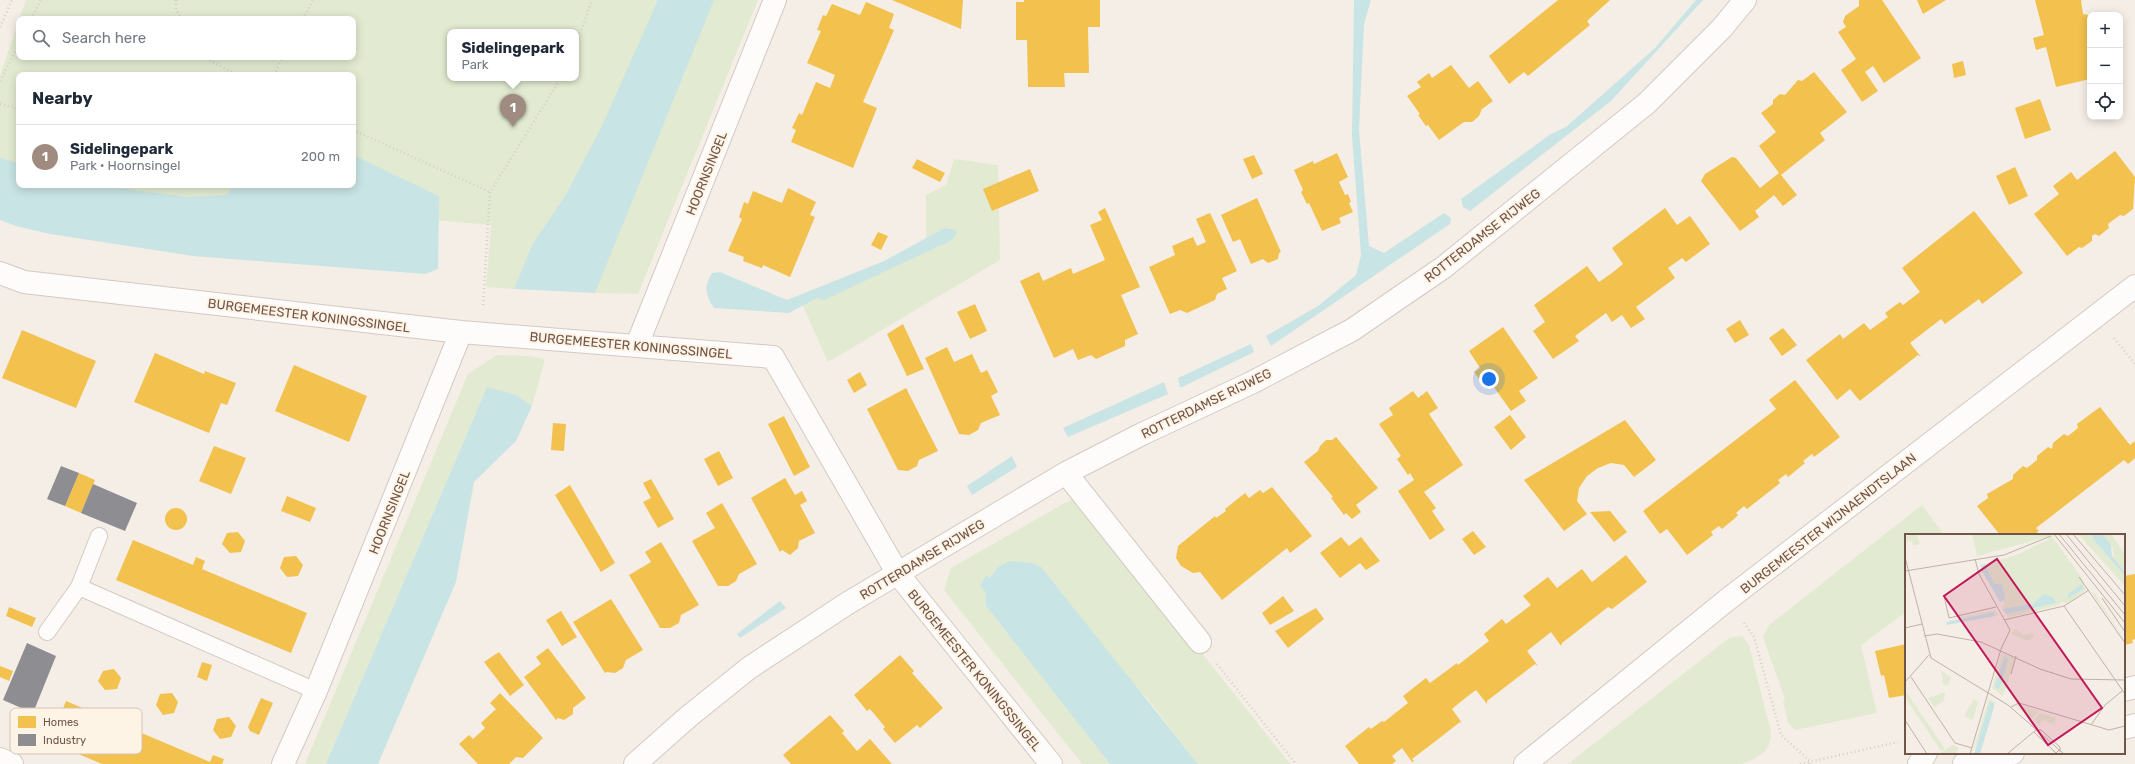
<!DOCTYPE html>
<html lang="en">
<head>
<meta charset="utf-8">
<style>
  :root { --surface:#fff; --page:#f6f6f7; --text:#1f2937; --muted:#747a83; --line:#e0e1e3; --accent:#9f8b80 }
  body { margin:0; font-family:Rubik,sans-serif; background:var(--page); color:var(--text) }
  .controls { position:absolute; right:12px; top:12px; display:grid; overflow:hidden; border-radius:8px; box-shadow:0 2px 10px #0003 }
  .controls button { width:36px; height:36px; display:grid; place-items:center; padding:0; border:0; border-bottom:1px solid var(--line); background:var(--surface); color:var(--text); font:20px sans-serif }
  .you { position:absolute; left:1489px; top:379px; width:14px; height:14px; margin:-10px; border:3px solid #fff; border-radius:50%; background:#1a73e8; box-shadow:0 0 0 6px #1a73e833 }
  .badge { display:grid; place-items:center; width:26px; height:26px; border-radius:50%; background:var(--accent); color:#fff; font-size:13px; font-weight:700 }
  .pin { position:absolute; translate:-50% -33px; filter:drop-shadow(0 1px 2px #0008) }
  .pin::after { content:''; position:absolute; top:21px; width:14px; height:12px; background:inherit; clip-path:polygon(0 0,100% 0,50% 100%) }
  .popup { position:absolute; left:447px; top:29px; width:132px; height:52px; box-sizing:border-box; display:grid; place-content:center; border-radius:8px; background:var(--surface); filter:drop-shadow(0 1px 3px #0005); font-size:13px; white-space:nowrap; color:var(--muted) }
  .popup b { font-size:15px; color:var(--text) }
  .popup::after { content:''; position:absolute; left:50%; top:100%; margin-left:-8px; border:8px solid transparent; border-top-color:var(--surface) }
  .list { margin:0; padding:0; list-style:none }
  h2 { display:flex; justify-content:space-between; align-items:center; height:52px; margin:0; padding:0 16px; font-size:17px }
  h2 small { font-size:13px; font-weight:400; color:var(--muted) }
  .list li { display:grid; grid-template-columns:26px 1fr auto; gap:12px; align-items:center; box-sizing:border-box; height:64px; padding:0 16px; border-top:1px solid var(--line) }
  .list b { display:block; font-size:15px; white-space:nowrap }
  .list p { margin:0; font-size:13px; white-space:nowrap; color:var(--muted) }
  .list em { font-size:13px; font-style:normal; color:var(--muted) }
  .icon { flex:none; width:22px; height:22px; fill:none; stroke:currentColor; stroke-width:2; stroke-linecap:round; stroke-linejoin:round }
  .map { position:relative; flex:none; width:2135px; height:764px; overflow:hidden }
  .search { position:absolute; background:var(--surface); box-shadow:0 2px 10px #0003; left:16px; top:16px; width:340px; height:44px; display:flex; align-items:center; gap:10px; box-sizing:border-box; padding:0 14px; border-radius:8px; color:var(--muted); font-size:15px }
  .panel { position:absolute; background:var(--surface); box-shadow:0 2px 10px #0003; left:16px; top:72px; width:340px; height:116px; border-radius:8px }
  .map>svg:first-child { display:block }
</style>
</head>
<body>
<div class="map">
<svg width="2135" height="764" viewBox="0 0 2135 764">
  <rect width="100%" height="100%" fill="#f5eee6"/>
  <path fill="#e2ebd1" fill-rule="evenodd" d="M26,0H758L638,294L595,293L617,236L532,245L514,289L486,287L491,225L28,185H353V75H19V183L0,177V76L19,20V57H353V19H19ZM450,32H576V78H450Z
    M954,159L998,165L1000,260L828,362L799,297L914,254L926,237V195L946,185Z
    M497,355L530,356L545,359L532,406L516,395L487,387L326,764H305L468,374Z
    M1077,496L1290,764H1198L1147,698L997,568L990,578L986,575L980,586L985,590L986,606L1110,764H1082L944,590L951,568Z
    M1922,505L1944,535H1906V612L1861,645L1877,713L1795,730L1788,723L1783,701L1785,699L1763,637L1769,625Z
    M1742,636L1749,645L1771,732C1771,753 1759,757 1742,764H1568L1729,638Z"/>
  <path fill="#c9e4e4" d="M658,0H714L595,293L514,289L532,245L565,196L601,128Z
    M1354,0H1371L1364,24L1359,130L1369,246L1384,253L1444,213L1451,218L1450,224L1271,346L1266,336L1318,306L1356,275L1361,255L1352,136Z
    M1696,0H1703L1611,101L1470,211L1463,207L1461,199L1551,134L1566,127L1655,48Z
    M353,155L439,196L438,269L425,274L193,256L50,234L16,226L0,220V158L19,163V185H96L187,197L227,195L234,185H353Z
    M945,228L955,230L957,233L952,240L824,300L817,298L789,313L714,308C705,295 704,286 712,273L720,272L787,300L884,261Z
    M1251,344L1254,352L1180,388L1178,378Z
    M1164,382L1168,394L1068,437L1063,428Z
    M487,387L516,395L532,406L516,441L474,482L456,582L378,764H326Z
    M1012,456L1017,467L972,495L967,486Z
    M1009,561L1032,563L1041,567L1198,764H1110L986,606L985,591L980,586L986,575L990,578L997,568Z
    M780,601L786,608L740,638L737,634Z"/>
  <path fill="#f2c14e" d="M892,0H963L961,29Z
    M1024,0H1100V27H1088L1089,73H1064L1065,87H1028L1027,40H1016V2H1024Z
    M1558,0H1610L1587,21L1590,25L1528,76L1524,72L1509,84L1489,56Z
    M1859,0H1882L1921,58L1884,83L1873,66L1865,72L1878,91L1862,102L1841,70L1856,59L1838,32L1846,27L1843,22L1845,16L1859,6Z
    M1917,0H1946L1923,14Z
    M2035,0H2082L2081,1L2083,14L2088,15L2090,25L2087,30L2090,40V79L2056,87L2046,47L2036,50L2033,38L2044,35Z
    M866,2L894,14L889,28L894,30L863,102L877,108L853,168L791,142L796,130L792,128L799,113L802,115L816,82L830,88L835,75L807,63L821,31L817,30L823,15L826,16L832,4L860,15Z
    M1963,61L1966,75L1954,78L1952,64Z
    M1451,65L1469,88L1478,81L1493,101L1482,109L1479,116L1472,122H1464L1439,140L1428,125L1426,126L1418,115L1420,114L1407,96L1421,87L1417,82L1429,73L1432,78Z
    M1814,72L1847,112L1820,133L1825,140L1781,175L1797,195L1783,206L1774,195L1755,211L1759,217L1740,231L1701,181L1705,174L1732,157L1736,158L1760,188L1779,173L1759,146L1776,132L1761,113L1773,104V100L1780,94L1785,95L1798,80L1802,81Z
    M2040,99L2051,130L2025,139L2015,108Z
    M2115,151L2135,177L2133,209L2124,216L2120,215L2108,224L2109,228L2099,236L2095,234L2092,236V241L2082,248L2079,247L2067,256L2034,214L2059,194L2053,186L2071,172L2077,180Z
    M1337,153L1348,177L1339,182L1345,195L1348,194L1351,202L1349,203L1353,212L1339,218L1341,223L1322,231L1309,203L1307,204L1301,192L1303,190L1294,170L1313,161L1314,164Z
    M1254,155L1263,174L1252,179L1243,159Z
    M917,159L945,173L940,182L912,168Z
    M2015,167L2028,196L2009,205L1996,176Z
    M1030,169L1039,191L992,211L983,189Z
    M788,188L816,202L810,215L815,217L790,277L763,265L762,268L743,261L744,257L728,251L742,219L739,217L744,202L748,204L753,191L782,203Z
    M1257,198L1281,252L1279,253L1278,259L1268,263L1263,259L1251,264L1240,239L1233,242L1221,215Z
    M1105,208L1140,287L1121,295L1138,334L1125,340V346L1096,359L1091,355L1078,360L1073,349L1054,358L1020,281L1039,272L1043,281L1071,268L1073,274L1105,260L1090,225L1102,220L1098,212Z
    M1665,208L1677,225L1690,216L1710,244L1686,262L1682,258L1668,268L1675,278L1636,307L1645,319L1631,328L1622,315L1612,322L1606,313L1575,336L1579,341L1553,359L1533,331L1545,322L1534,305L1587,266L1599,282L1612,273L1623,264L1612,248Z
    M1974,211L2023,273L1982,304L1979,299L1945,324L1941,319L1910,343L1921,357L1918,355L1861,400L1860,401L1850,389L1837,400L1806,360L1840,334L1843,339L1864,323L1870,330L1888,317L1885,313L1900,302L1903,305L1920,292L1902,268Z
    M1210,213L1237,271L1222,278L1227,289L1217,294L1215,300L1187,313L1180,310L1170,314L1149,267L1175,255L1172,246L1193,237L1197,246L1206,242L1196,219Z
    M878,232L888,236L881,250L871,245Z
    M975,304L987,331L970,339L957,312Z
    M1740,320L1749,335L1735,343L1726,329Z
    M903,324L924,369L907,376L887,334Z
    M1503,327L1538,378L1519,391L1526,401L1511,411L1491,383L1485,387L1474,372L1480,368L1469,351Z
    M1783,328L1797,345L1782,356L1769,338Z
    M22,330L96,361L76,408L2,378Z
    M947,347L954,362L972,354L981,373L987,370L998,392L991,396L1000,415L981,423L978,430L969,435L959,434L925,358Z
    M155,353L204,374L205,371L236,383L227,405L221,403L209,433L134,402Z
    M294,365L367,396L349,442L275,411Z
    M860,372L867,385L854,393L847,380Z
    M1795,380L1840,437L1814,457L1812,454L1803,461L1805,463L1788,477L1786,474L1778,480L1780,483L1747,509L1744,506L1736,513L1738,515L1734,519L1722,529L1719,526L1712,531L1711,532L1713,535L1687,555L1667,529L1660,534L1643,511L1776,409L1769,400Z
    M906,388L938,451L919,460L917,466L908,471L898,470L867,409Z
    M1413,391L1418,398L1427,391L1438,408L1429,414L1463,465L1424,492L1436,508L1432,511L1445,530L1430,540L1398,491L1414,480L1410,473L1408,475L1397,459L1401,456L1379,424L1393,415L1389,408Z
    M2100,407L2130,445L2135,441V458L2128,464L2124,460L2036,528L2039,531L2033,535H2000L1977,506L1988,498L1987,494L2013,479V475L2023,466L2027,468L2037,460V456L2048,447L2052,449L2053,443L2064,434L2068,436L2078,428L2077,424Z
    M1510,415L1526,437L1511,450L1494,427Z
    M784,416L810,467L794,476L768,424Z
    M1625,420L1656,460L1634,477L1624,465L1611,463L1598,468L1587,476L1579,488L1577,501L1587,514L1564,531L1524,480Z
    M553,423L566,424L564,451L551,450Z
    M1336,437L1378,488L1356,505L1361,512L1352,519L1346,513L1344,515L1331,498L1333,497L1304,462L1318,451L1320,446L1326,440H1332Z
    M214,446L246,458L231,494L199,481Z
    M719,451L733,478L718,486L704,459Z
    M79,473L95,480L81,513L65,506Z
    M785,478L795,495L802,491L807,501L800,505L815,533L799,541L798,548L790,555L782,550L780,552L751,498Z
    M651,479L674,519L658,528L643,502L651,498L643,483Z
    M570,485L615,563L601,572L555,495Z
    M1272,487L1312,536L1290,553L1287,548L1222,600L1200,572L1193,573L1181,566L1176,558L1178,546L1215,516L1216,518L1226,511L1225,509L1245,493L1249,498L1260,490L1263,493Z
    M287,496L316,508L310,522L281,511Z
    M722,503L757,564L739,574L736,581L728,586H718L692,541L715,528L706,513Z
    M165 519a11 11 0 1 1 22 0a11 11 0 1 1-22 0Z
    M1610,511L1627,532L1614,542L1590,512Z
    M1473,531L1486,547L1474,555L1462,539Z
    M238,532L245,541L241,552L230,553L222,544L227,533Z
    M1341,537L1349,546L1361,537L1380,561L1366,570L1360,563L1340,578L1320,553Z
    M133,540L193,565L196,557L205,561L202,569L307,613L291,653L116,580Z
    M661,542L699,605L681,615L679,623L670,628H660L629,575L651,562L645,552Z
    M1626,555L1647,582L1612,609L1608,607L1562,643L1561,646L1551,632L1527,651L1538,666L1535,664L1487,701V704L1476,690L1464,699L1452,709L1462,723L1460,722L1437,740L1412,759L1414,761L1412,762L1402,748L1392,756L1396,761L1392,764H1359L1345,746L1369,727L1371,729L1382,721L1384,722L1408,703L1403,696L1426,678L1430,683L1457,663L1458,665L1489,641L1484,634L1502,619L1506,624L1531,605L1523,596L1548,577L1557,588L1582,569L1592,582Z
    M296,556L303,565L298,576L287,577L280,568L284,557Z
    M2135,574V639L2132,640L2133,643L2124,645V576Z
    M1283,596L1294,611L1270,625L1262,613Z
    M611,599L643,650L626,660L623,668L615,673L607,672L605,673L573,622Z
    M9,607L36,618L32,627L6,616Z
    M1316,608L1324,619L1288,648L1275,631Z
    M561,611L577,637L562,646L546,620Z
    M1906,644V695L1889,698L1884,675L1881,676L1875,651Z
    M548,648L586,698L573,708V714L564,720L558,718L556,720L524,677L541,664L536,657Z
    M499,652L524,685L510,696L484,662Z
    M900,655L914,671L912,673L943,708L920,728L917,725L895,743L883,729L885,727L870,709L867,711L854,695Z
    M202,662L212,665L207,681L197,677Z
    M0,666L13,671L9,681L0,677Z
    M114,669L121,678L117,689L105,690L98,681L103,671Z
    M172,693L178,702L174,713L163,715L156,705L160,694Z
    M500,693L543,738L523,758L516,757L509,764H478L459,744L469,735L473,739L485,728L481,723L496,709L490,703Z
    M261,698L273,703L259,735L250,731L248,727Z
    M66,701L210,762L213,755L224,759L222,764H102L50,742Z
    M830,715L844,731L842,733L857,751L870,739L892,764H791L783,755Z
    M229,717L236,726L231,737L220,739L213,730L217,719Z"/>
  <path fill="#8d8d92" d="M61,466L79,473L65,506L47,499Z
    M93,484L137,503L125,531L81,513Z
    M27,643L56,656L33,713L3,700Z"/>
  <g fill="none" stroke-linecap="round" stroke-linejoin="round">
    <g stroke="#d3c9c2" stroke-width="18">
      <path id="lane" d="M79,587L316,691
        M47,632L79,587L99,536"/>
    </g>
    <g stroke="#d3c9c2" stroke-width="24">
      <path id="street" d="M0,273L24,282L461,332L773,357L898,574L1051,764
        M637,345L775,0
        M1066,473L1200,642
        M2124,690L2135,687
        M0,759L12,764
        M283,764L316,691L461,332
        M635,764L688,717L749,668L848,603L1066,473L1142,434L1251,383L1352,330L1444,267L1647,103L1722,28L1745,0
        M1525,764L1727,600L2135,286
        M1919,764L1926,753"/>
    </g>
    <g stroke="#d5cbc3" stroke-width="24">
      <path id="secondary" d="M2124,728L2135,725
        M1964,764L2013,753"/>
    </g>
    <path stroke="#d6cec9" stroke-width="2.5" stroke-dasharray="1 3" stroke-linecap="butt" d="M176,0V9L181,19
      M31,19L41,0
      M303,19L313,0
      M0,27L12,0
      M576,45L592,0
      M207,57L211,61L237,75
      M274,75L283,57
      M0,81L19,44
      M0,104L19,109
      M353,130L490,192
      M483,305L490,192L561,78
      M2114,338L2135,364
      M1744,623L1754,637L1781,735L1810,761V764
      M1217,664L1296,764
      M1800,764L1898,742"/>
    <use href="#lane" stroke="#fefcfb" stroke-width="16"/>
    <use href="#street" stroke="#fefcfb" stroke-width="22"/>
    <use href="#secondary" stroke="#fefcfb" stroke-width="22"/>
  </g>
  <g text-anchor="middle" stroke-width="4" stroke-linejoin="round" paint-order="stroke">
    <g font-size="13" fill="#715549" stroke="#fef4e6">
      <text transform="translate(706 173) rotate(-68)" y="5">HOORNSINGEL</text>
      <text transform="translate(1482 235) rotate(-38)" y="5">ROTTERDAMSE RIJWEG</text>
      <text transform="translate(309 315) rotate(7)" y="5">BURGEMEESTER KONINGSSINGEL</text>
      <text transform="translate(631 345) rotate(5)" y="5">BURGEMEESTER KONINGSSINGEL</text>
      <text transform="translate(1206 403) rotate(-26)" y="5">ROTTERDAMSE RIJWEG</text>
      <text transform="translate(389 512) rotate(-68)" y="5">HOORNSINGEL</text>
      <text transform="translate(1828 523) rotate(-38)" y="5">BURGEMEESTER WIJNAENDTSLAAN</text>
      <text transform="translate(922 559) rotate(-31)" y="5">ROTTERDAMSE RIJWEG</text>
      <text transform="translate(975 670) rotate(51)" y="5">BURGEMEESTER KONINGSSINGEL</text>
    </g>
  </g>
  <g transform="translate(1905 534)">
    <rect width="220" height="220" fill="#f5eee6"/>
    <path d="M12,0L15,10L8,12L7,7L2,8L1,2ZM67,0H145L177,44L181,56L163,70L157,68L154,71L103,84L101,80L105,79L101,74L96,73L100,70L85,48L80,30L112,21L144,5L142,3L72,22ZM173,0H187L188,5L220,42V52ZM198,0H206L220,20V38L209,25L208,14ZM186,58L190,60L220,106ZM89,76L94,80L90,82L89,78L40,87ZM110,95L119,101L128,99L129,102L123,107L107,100ZM97,119L110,124L98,162L87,154ZM35,136L46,143L43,152L37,150L38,144ZM40,158L39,167L29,173L23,164ZM2,159L40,215L36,217L0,163ZM69,165L73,168L68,186L59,182ZM84,165L94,171L89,169L67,220ZM113,171L132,177L133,178L126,185L111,172ZM135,179L151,184L149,190L138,186L134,191L129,186ZM48,211L54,214L50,220H34Z" fill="#e2ebd1"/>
    <path d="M187,0H198L206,11L207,22L220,38V42L188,5ZM80,30L89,50H97L100,65L95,68L77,37L76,31ZM177,50L179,54L163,65V60ZM139,60L149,64L151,69L101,80L97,75L128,70ZM89,78L90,82L42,91L41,88ZM100,122L103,125L95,153L91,155L90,151ZM85,168L89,169V173L75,220H69Z" fill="#c9e4e4"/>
    <path fill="none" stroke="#c0b1a7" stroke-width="1" d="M149,0L220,89M154,0L220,81M161,0L220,72M168,0L220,61M0,23L26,124L103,171L159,220M0,37L99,21L146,2M174,43L220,109M39,62L44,84L91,73M197,64L220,98M159,72L220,160M99,86L159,72L184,56M0,94L17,90M19,102L32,100L76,108L135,135L166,145L220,146M106,140L111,122M6,143L50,209L67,214M0,148L24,121M106,173L114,169L204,196L220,192M0,186L22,220M186,191L200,171L217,157M129,198L151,219L154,216M65,220L96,115L105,96L74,40L70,25M102,220L131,196H136L155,213V218"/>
    <path fill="#c2185b" fill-opacity="0.15" stroke="#c2185b" stroke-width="2" d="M92,25L197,174L143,211L39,62Z"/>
    <rect width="220" height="220" fill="none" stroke="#715549" stroke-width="2"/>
  </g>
  <rect x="10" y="708" width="132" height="46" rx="6" fill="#fef4e6" stroke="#d4c4b7" stroke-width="1"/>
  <rect x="18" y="716" width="18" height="12" fill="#f2c14e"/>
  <rect x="18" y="734" width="18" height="12" fill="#8d8d92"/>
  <g font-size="11" fill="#715549">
    <text x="43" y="726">Homes</text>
    <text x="43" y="744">Industry</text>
  </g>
</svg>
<div class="controls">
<button>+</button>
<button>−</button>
<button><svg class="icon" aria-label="locate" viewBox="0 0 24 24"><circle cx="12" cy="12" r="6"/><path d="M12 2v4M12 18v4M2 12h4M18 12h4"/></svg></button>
</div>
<div class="you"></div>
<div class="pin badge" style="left:513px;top:127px">1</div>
<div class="popup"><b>Sidelingepark</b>Park</div>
<div class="search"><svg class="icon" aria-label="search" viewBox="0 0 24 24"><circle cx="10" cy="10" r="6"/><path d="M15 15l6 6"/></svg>Search here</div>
<section class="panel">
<h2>Nearby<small></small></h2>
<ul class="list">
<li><span class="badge">1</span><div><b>Sidelingepark</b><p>Park · Hoornsingel</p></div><em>200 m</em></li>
</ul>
</section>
</div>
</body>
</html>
